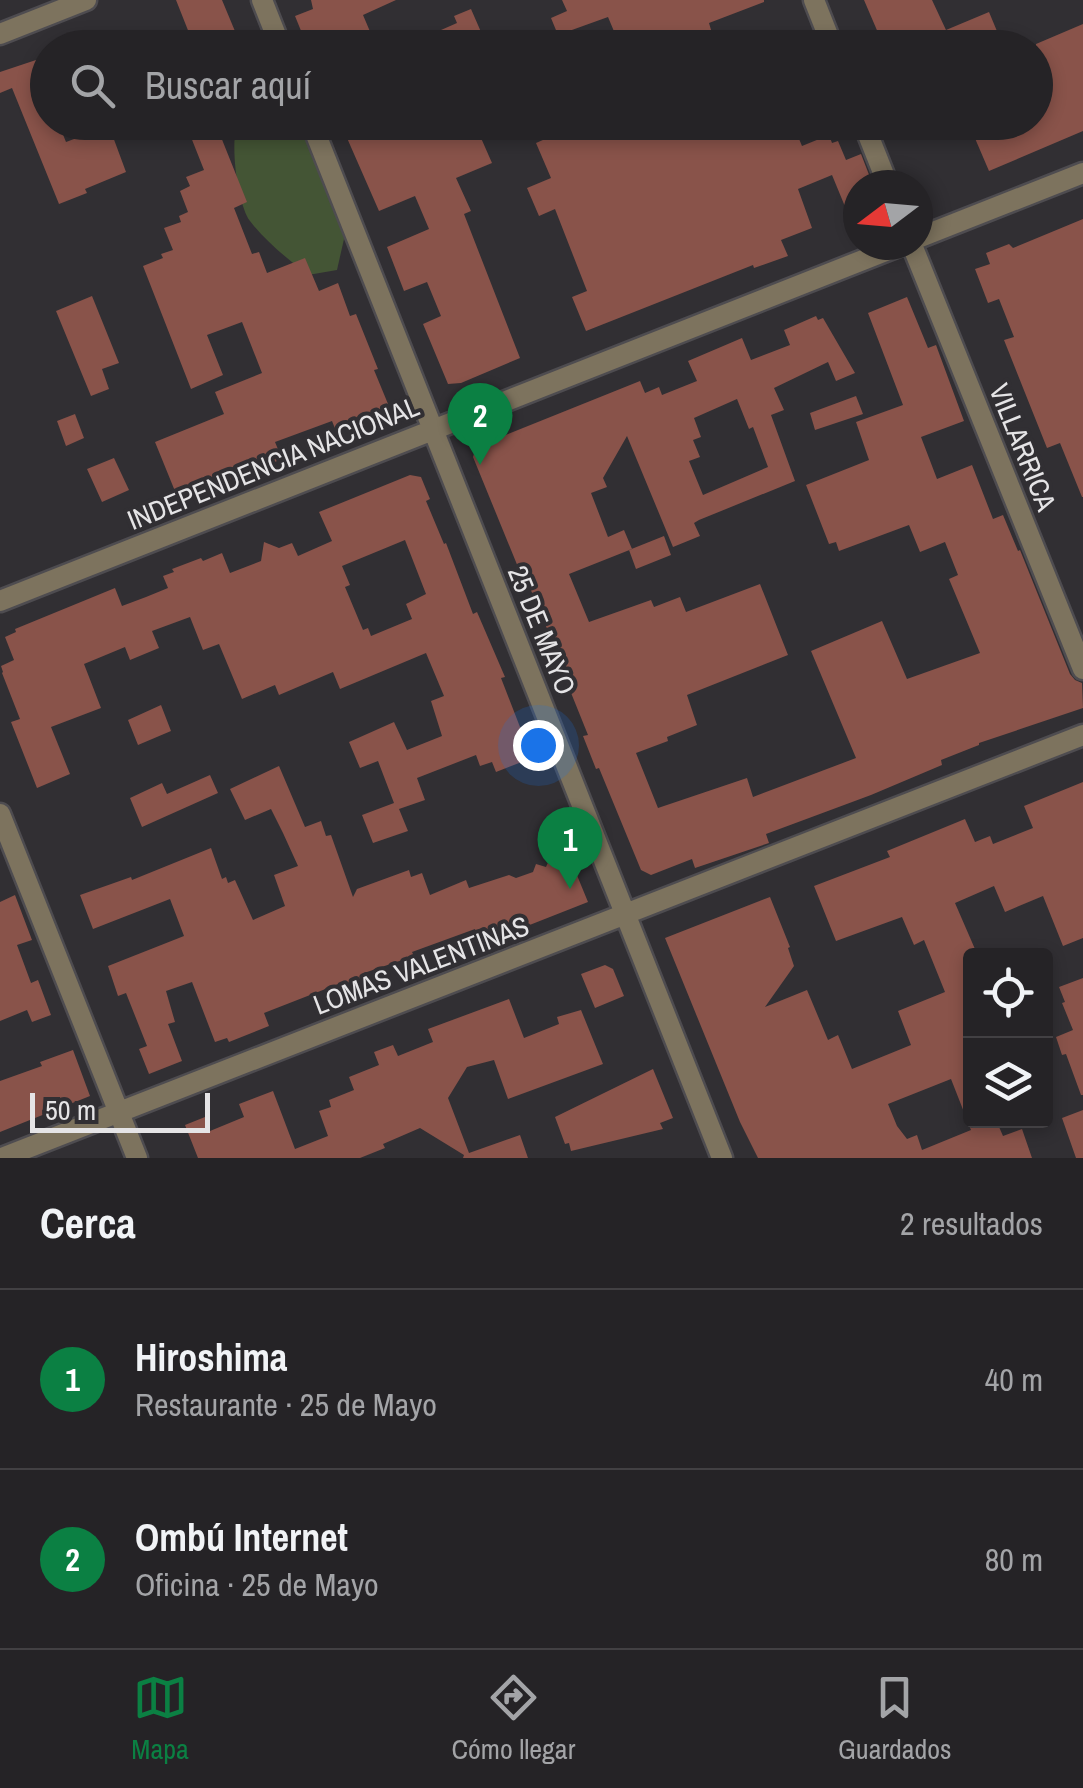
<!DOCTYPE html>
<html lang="es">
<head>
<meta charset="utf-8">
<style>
  :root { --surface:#252326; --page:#2d2b2e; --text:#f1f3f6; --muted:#a3a4a7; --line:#424043; --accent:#0b8043 }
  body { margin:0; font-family:"Archivo Narrow",sans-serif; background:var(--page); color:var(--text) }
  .controls { position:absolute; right:30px; bottom:30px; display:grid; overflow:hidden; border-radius:10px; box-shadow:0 5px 15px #0003 }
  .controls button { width:90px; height:90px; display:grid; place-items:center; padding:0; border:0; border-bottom:2px solid var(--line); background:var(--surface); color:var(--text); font:50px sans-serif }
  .compass { position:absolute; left:843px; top:170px; width:90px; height:90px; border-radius:50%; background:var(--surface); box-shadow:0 5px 15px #0003; rotate:254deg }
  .scale { position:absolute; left:30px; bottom:25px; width:180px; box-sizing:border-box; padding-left:10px; border:5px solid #e5e4e6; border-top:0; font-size:28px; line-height:35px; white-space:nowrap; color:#e5e4e6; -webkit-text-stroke:8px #312f33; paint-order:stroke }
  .you { position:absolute; left:538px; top:745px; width:35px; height:35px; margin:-25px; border:8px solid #fff; border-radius:50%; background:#1a73e8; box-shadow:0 0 0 15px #1a73e833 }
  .badge { display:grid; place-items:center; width:65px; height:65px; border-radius:50%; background:var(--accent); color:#fff; font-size:32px; font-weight:700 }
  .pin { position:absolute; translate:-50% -82px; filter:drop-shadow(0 2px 5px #0008) }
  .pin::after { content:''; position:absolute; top:52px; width:35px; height:30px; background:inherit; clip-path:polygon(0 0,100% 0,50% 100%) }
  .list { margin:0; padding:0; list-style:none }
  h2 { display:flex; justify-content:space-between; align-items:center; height:130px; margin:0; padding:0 40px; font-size:42px }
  h2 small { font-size:32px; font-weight:400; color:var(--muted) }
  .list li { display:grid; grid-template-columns:65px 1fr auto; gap:30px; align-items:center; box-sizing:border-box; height:180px; padding:0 40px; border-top:2px solid var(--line) }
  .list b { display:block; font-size:38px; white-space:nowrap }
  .list p { margin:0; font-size:32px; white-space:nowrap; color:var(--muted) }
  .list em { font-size:32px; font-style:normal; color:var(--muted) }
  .icon { flex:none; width:55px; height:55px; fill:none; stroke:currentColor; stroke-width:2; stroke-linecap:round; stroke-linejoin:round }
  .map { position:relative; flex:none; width:1083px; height:1158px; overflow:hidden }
  .search { position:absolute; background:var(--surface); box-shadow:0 5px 15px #0003; left:30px; right:30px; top:30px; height:110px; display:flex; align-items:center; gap:25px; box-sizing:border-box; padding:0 35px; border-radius:55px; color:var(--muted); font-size:38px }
  .sheet { height:490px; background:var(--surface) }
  nav { display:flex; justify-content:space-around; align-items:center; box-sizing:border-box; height:140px; border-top:2px solid var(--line); background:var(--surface); font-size:28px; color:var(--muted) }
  nav a { display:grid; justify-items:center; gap:5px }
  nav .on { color:var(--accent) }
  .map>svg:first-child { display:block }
</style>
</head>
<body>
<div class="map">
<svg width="1083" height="1158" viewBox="0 0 1083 1158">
  <rect width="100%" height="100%" fill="#312f33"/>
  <path fill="#445535" d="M238,123H302L341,212L344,239L337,270L308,275C288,259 266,242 250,221C238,205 229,143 238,123Z"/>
  <path fill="#89534a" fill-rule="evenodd" d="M176,0H222L242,48H195Z
    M311,0H396L363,15L377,48H308L295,16L313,9Z
    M562,0H764V2L709,23L714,40L694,48H621L608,17L558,35L551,18L567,11Z
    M864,0H932L946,30L989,12L1004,48H905L913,44L907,31L882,42Z
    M471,9L488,48H400L457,23L454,16Z
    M1083,24V131L989,171L968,122H1036V44Z
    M48,56V122H58L66,142L109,126L126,172L85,189L87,193L59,204L12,88L0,93V72Z
    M185,122H256L221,137L247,202L234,208L252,254L259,252L267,273L305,258L319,291L338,283L350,316L356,314L378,369L374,370L393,416L375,423L372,416L336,431L332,421L275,442L282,459L179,501L155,442L224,414L215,392L262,373L242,322L207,335L223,375L191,389L143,266L163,258L161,254L173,250L164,228L181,222L179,216L188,212L180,191L190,186L186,177L204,170Z
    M340,122H474L492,163L456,178L471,211L464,214L520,358L461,383L448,384L423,324L441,316L427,282L404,291L387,247L429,229L415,196L379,211Z
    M584,122H792L802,146L829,135L832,143L838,141L846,160L861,154L873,185H858V238L832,175L798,189L812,228L781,240L788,256L754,268L753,265L586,331L572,297L587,291L555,209L539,216L527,188L551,178L536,143Z
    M1083,219V497H1082L1060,443L1047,448L1004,340L1014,337L999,299L988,303L975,269L990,264L986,253L1009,244L1013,248Z
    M92,296L119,363L102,369L109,389L91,396L56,311Z
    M907,297L928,348L936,345L964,421L921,437L937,479L972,465L993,519L1003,515L1018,551L1020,550L1070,674L1075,680L1082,683L1083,708L979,743V745L941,760L942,765L871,795L766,834L769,843L766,844L695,868L692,859L651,875L641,870L599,768L596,769L583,736L588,735L559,663L561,662L530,588L527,589L473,457L476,447L640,381L645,393L659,387L662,395L697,381L688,361L742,338L751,360L790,345L784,330L816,316L818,320L823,318L855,373L836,381L828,362L774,388L784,410L771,415L795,481L699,520L694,523L700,536L673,547L627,436L603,478L607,487L591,493L608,537L624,530L632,549L569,574L589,622L651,600L654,607L680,597L686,612L760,584L788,655L687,695L697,725L667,737L668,741L636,753L658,808L747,778L753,797L856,758L811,651L882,621L907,679L980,653L949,579L958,575L945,542L920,552L909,525L839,551L836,542L829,544L806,485L869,460L856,422L903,405L868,313ZM737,399L749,429L753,427L768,467L703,495L689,461L700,457L693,440L701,437L694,418Z
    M856,396L863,414L815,430L810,413Z
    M75,414L84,438L66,446L57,421Z
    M114,458L129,490L102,502L87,469Z
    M410,475L421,477L430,499L426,501L444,544L446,543L473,614L477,612L505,677L501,678L532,758L496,772L492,762L480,766L476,755L417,778L425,800L399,809L408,831L373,843L362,815L394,803L378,761L360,768L349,742L394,722L407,750L442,736L431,701L444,696L426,653L340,689L333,672L279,695L275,685L242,699L219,644L203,650L190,617L152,631L159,648L130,660L125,647L84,664L101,708L51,727L70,774L37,788L11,722L20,719L2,673L3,672L1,666L14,660L5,637L16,632L15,629L115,588L122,606L146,597L168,588L163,576L174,572L172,569L201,558L203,561L222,553L230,573L261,561L264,542L279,548L292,543L298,556L332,541L319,512ZM405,540L426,594L406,604L412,619L371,636L368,628L363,630L345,587L350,585L342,566Z
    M664,536L671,555L636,569L629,550Z
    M161,705L171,731L138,745L128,720Z
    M279,766L305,827L321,821L326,836L331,835L353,897L357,889L409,870L411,877L422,873L430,895L466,880L469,888L509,875L516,878L533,872L536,864L546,867L550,858L567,851L588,902L481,944L475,929L412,952L414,956L364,973L368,984L350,991L346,981L264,1013L269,1026L229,1042L227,1038L215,1042L192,982L166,991L175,1022L168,1024L182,1061L149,1074L139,1049L147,1046L126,993L118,996L108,966L184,936L170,899L93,929L80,895L131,877L132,880L211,848L222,879L226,877L228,883L235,880L253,920L285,906L274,875L298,866L283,833L271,809L245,820L230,789Z
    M210,775L218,793L142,827L130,798L162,783L167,794Z
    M1083,782V938L1063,946L1043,896L1005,912L994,886L955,903L978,956H970V1120H996L1003,1136L1022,1129L1032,1158H758L740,1122L665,938L770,897L790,947L788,948L794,966L765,1007L807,990L828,1040L838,1035L852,1069L911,1045L898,1011L945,992L924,940L914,945L902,917L836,941L814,886L890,857L887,851L965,819L975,842L990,836L993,844L1033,828L1024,806ZM951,1079L971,1130L922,1150L917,1135L907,1139L897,1126L888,1104Z
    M15,895L32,940L17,945L31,983L38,980L51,1015L32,1022L27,1010L0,1021V902Z
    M605,965L613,969L624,996L595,1008L581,974Z
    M1083,978V1095H1081L1066,1054L1062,1055L1056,1037L1073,1030L1062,1003L1065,1002L1059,987Z
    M509,999L524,1038L559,1024L557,1017L581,1010L603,1064L508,1099L494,1060L467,1067L448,1098L469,1153L520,1135L528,1158H463L464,1155L420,1128L383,1144L385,1148L360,1158H198L185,1125L205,1117L210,1131L244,1117L239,1104L273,1091L295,1149L328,1136L319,1111L331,1107L329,1100L354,1090L349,1077L379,1065L374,1052L393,1045L398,1056L433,1042L428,1029Z
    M73,1050L90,1096L0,1132V1081L42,1066L40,1062Z
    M653,1069L673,1118L660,1123L663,1129L571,1151L569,1143L565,1144L555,1117Z
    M1083,1110V1158H1076L1062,1118Z"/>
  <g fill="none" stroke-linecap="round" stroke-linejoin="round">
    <g stroke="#4e4c50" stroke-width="25">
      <path id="street" d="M262,0L281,48
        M814,0L833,48
        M0,34L86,0
        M311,122L722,1158
        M863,122L888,185
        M918,238L1083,173
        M912,245L1083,669
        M0,601L901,245
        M0,814L137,1158
        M2,1158L1083,735"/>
    </g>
    <use href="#street" stroke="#7d735e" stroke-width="20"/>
  </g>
  <g text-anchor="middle" stroke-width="8" stroke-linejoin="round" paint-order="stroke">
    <g font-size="28" fill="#e5e4e6" stroke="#312f33">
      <text transform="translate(1023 447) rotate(68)" y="10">VILLARRICA</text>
      <text transform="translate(273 463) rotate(-22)" y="10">INDEPENDENCIA NACIONAL</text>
      <text transform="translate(542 630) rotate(68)" y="10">25 DE MAYO</text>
      <text transform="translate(421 965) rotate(-21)" y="10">LOMAS VALENTINAS</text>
    </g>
  </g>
</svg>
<div class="controls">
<button><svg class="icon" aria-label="locate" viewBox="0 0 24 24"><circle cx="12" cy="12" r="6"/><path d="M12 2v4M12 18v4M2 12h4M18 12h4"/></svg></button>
<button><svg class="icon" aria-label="layers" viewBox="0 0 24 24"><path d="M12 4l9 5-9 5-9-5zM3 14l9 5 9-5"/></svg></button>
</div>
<svg class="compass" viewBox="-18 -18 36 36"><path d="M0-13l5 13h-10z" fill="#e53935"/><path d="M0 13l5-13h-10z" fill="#a3a4a7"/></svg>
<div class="scale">50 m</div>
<div class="you"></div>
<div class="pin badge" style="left:570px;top:889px">1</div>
<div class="pin badge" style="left:480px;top:465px">2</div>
<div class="search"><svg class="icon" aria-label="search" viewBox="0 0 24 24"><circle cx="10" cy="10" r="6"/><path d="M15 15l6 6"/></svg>Buscar aquí</div>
</div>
<section class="sheet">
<h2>Cerca<small>2 resultados</small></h2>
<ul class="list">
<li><span class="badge">1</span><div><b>Hiroshima</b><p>Restaurante · 25 de Mayo</p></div><em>40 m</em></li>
<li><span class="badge">2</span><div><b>Ombú Internet</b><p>Oficina · 25 de Mayo</p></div><em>80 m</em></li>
</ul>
</section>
<nav>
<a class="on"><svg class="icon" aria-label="map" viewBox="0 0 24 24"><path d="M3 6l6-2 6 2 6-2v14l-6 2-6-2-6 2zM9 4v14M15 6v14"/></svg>Mapa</a>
<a><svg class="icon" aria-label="directions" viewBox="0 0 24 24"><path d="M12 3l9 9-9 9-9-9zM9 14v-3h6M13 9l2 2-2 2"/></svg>Cómo llegar</a>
<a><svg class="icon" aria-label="saved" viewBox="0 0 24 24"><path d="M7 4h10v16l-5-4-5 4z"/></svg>Guardados</a>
</nav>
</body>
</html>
